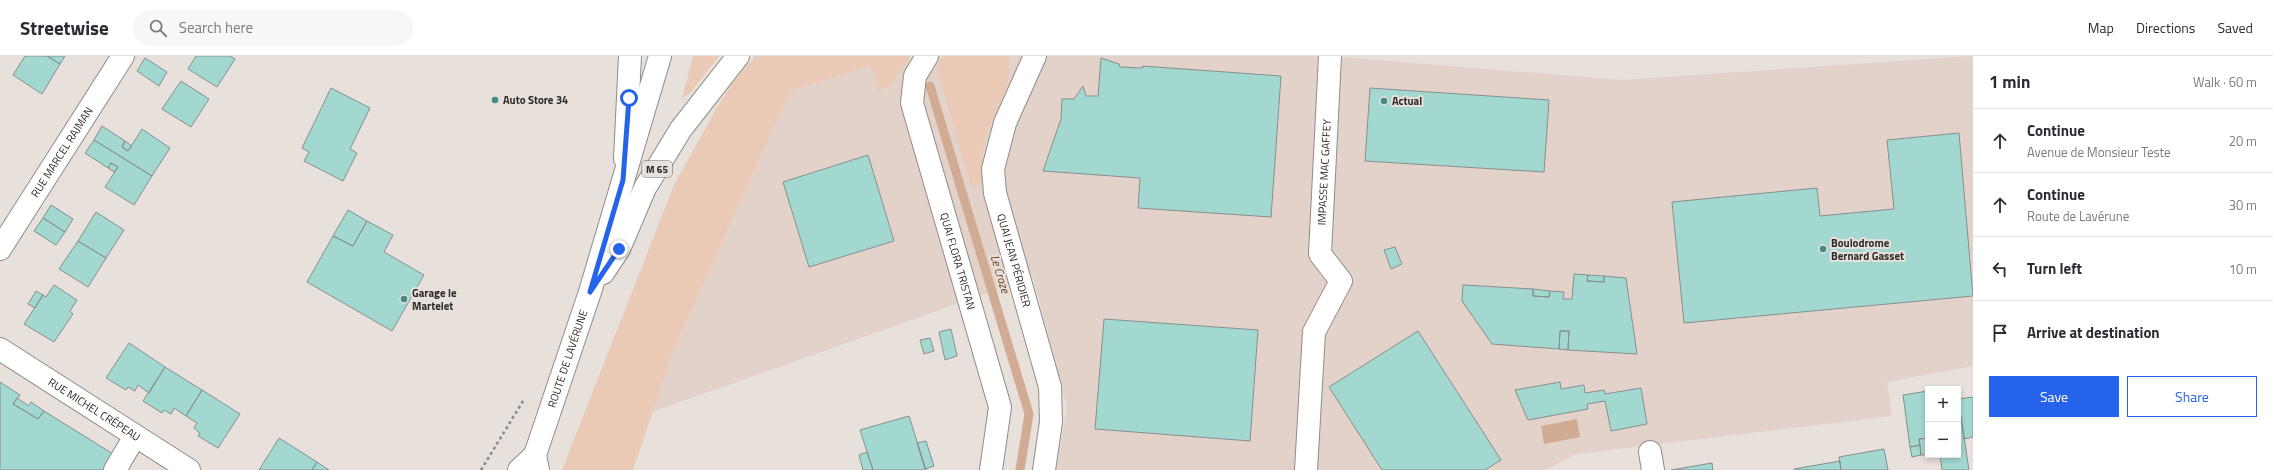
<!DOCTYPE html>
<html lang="en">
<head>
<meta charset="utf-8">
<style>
  :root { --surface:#fff; --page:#f7f7f7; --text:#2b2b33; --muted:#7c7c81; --line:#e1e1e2; --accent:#2563eb }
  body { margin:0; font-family:"Titillium Web",sans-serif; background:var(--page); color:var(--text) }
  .controls { position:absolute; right:12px; bottom:12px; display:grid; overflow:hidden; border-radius:0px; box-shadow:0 2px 6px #0003 }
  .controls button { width:36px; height:36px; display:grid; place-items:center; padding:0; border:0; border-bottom:1px solid var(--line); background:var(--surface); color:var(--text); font:20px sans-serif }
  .stop { position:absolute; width:12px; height:12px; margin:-9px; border:3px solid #2563eb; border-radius:50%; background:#fff }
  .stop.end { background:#2563eb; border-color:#fff; box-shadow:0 1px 4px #0008 }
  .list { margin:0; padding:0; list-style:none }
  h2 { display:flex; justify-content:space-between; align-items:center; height:52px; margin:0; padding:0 16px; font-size:17px }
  h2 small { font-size:13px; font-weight:400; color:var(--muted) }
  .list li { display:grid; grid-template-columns:26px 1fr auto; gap:12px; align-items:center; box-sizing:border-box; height:64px; padding:0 16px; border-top:1px solid var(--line) }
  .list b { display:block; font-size:15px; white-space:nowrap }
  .list p { margin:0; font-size:13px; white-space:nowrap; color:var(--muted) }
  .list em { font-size:13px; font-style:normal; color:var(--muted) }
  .actions { display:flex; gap:8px; padding:12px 16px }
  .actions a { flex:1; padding:9px 0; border:1px solid var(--accent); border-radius:0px; text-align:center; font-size:14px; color:var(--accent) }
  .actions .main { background:var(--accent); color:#fff }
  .icon { flex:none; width:22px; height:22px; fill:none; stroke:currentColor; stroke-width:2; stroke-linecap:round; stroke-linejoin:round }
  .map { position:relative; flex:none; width:1973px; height:414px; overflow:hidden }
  header { display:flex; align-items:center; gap:24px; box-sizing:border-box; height:56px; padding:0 20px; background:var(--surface); border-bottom:1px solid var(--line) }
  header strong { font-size:19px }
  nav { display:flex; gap:22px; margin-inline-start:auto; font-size:14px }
  .search { width:280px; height:36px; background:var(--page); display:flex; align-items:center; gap:10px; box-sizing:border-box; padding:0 14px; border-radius:22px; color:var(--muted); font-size:15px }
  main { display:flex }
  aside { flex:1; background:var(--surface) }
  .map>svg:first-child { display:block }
</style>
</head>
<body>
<header>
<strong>Streetwise</strong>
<div class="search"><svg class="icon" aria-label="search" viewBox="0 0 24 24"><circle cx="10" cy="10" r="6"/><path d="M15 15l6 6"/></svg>Search here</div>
<nav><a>Map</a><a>Directions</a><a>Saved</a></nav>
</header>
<main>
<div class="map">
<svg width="1973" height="414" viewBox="0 0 1973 414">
  <rect width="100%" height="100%" fill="#e7e0db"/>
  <path fill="#e2d2ca" d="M945,0H1329L1621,24L1973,0V310L1887,326L1892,360L1577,398L1544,414H1056L1067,351L1033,221L652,356L673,295L790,35L870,8Z"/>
  <path fill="#eac9b6" d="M693,0H719L691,36L682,43Z
    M755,0H911L890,29L879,35L870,9L790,35L673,295L633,414H562L674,129L716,53L732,28Z
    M944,0H1008C1016,34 988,59 983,91C981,102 984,113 984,125L982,128L971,131L936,9Z"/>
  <path fill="#d2ab95" d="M1577,363L1580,381L1544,388L1541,370Z"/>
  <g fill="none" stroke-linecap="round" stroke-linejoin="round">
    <path stroke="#d2ab95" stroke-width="9" d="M930,30L1029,358L1020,414"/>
  </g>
  <path fill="#a3d8d1" stroke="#878f8e" d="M25,0H47L60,8L42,38L13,19Z
    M47,0H65L60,8Z
    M196,0H230L235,3L217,31L188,13Z
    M145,2L167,16L159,30L137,15Z
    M1101,2L1119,8L1120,11L1143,12L1142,10L1281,20L1271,161L1138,152L1140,122L1043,115L1061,63L1062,43H1074L1083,30L1086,40H1098Z
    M181,25L209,43L191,71L162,53Z
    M331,32L370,52L350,93L357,97L343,125L304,105L309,96L302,92Z
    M1370,32L1549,44L1544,116L1365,105Z
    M102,70L125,85L122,91L128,95L142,73L170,92L152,120L94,84Z
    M1959,77L1973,240L1684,267L1672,146L1817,132L1820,160L1894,153L1887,84Z
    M94,84L152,120L134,149L105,131L118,111L111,107L108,112L85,97Z
    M125,85L132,90L128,95L122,91Z
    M868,99L894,185L809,211L783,126Z
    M111,107L118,111L114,116L108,112Z
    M51,149L73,163L65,176L43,162Z
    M348,154L367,165L353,190L333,180Z
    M96,156L124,174L106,202L78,185Z
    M43,162L65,176L56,189L34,175Z
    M367,165L393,179L384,196L424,219L392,275L307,226L333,180L353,190Z
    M78,185L106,202L88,231L59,213Z
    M1395,191L1402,208L1391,213L1384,194Z
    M1574,218L1588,219L1587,225L1604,226V220L1626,222L1637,298L1568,294L1569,275H1560L1559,293L1492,288L1462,245L1463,229L1533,233V240L1549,241L1550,235L1564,236L1563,243H1572Z
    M1588,219L1604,220V226L1587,225Z
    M54,229L77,244L70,255L73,258L54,286L24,268L43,239L46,241Z
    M1533,233L1550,235L1549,241L1533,240Z
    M36,235L43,239L35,252L28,248Z
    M1104,263L1258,274L1250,385L1095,373Z
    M951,273L957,300L945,304L939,276Z
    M1418,275L1501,404L1485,414H1382L1329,331Z
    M1560,275H1569L1568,294L1559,293Z
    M930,282L934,295L924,298L920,284Z
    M129,287L165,311L149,337L138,329L135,335L128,331L126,334L106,322Z
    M165,311L202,334L186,360L174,352L171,358L164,354L162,357L143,345Z
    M0,326L20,339L13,348L38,363L44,355L113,398L103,414H0Z
    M1560,326L1561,333L1584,329L1585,337L1604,334L1605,338L1641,332L1647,368L1611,375L1605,345L1587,348L1588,353L1528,364L1515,334Z
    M202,334L240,358L218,392L198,380L200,377L194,372L197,367L186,360Z
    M1928,335V382L1919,383L1920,389L1910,391L1903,339Z
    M1958,341L1969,414H1942L1940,399H1958Z
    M1973,341V381L1964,383L1958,343Z
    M17,342L29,350L31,346L44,355L38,363L13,348Z
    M909,360L926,414H873L860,374Z
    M279,382L317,406L312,414H259Z
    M1928,382V399H1921L1919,383Z
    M926,385L934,410L925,413L917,387Z
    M1920,389L1921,399L1912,401L1910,391Z
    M1884,393L1888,414H1841L1839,401Z
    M867,396L873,414H863L859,399Z
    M1840,405L1841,414H1794V413Z
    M317,406L329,414H312Z
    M1712,407L1713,414H1671Z"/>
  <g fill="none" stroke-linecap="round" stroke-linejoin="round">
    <g stroke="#928b87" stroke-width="24">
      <g id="minor">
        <path id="s1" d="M927,0L915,20L912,47L1000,351L991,414"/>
        <path id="s2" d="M1035,0L1005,67L993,113L995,137L1050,331L1051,366L1044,414"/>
        <path d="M625,103L630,0"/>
        <path id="s3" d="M0,193L123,0"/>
        <path id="s4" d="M0,293L189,414"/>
        <path d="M1650,396L1653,414"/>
        <path d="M115,414L135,380"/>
        <path id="s5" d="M1306,414L1314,276L1341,225L1320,198L1330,0"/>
      </g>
    </g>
    <g stroke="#928b87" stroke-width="24">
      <g id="major">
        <path d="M603,217L619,193L645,132L681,73L738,0"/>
        <path d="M519,414L535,399"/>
        <path id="s6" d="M538,414L535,399L590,236L660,0"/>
      </g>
    </g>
    <path stroke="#8e8986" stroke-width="2.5" stroke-dasharray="3 3" stroke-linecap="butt" d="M481,414L523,345"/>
    <use href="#minor" stroke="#fff" stroke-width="22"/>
    <use href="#major" stroke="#fff" stroke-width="22"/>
  </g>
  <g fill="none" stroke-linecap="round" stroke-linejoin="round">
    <path stroke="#2563eb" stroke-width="5" d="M619,193L590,236L623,124L629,42"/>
  </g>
  <g fill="#458b84" stroke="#e7e0db" stroke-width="1.5">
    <circle cx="495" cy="44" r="4"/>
    <circle cx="1384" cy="45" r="4"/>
    <circle cx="1823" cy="193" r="4"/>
    <circle cx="404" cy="243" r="4"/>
  </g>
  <g text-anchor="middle" stroke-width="4" stroke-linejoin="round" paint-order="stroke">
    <rect fill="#e7e0db" stroke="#65615e" stroke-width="1" x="642" y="105" width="30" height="16" rx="3"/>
    <g font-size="10" font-weight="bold" fill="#2d2b29">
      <text x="657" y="117">M 65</text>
    </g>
    <g font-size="11" font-weight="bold" fill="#2d2b29" stroke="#e7e0db" text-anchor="start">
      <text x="503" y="48">Auto Store 34</text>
      <text x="1392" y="49">Actual</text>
      <text x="1831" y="191">Boulodrome<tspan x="1831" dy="13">Bernard Gasset</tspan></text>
      <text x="412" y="241">Garage le<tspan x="412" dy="13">Martelet</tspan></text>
    </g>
    <g font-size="11" fill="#2d2b29" stroke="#e7e0db">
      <text dy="4" stroke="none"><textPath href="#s3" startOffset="115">RUE MARCEL RAJMAN</textPath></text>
      <text dy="4" stroke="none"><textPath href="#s5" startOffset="312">IMPASSE MAC GAFFEY</textPath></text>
      <text dy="4" stroke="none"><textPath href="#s2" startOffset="215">QUAI JEAN PÉRIDIER</textPath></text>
      <text dy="4" stroke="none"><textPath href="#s1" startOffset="215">QUAI FLORA TRISTAN</textPath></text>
      <text dy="4" stroke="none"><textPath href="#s6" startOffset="117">ROUTE DE LAVÉRUNE</textPath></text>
      <text dy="4" stroke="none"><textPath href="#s4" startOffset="112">RUE MICHEL CRÉPEAU</textPath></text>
    </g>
    <g font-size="12" font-style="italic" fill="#6e3b19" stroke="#e7e0db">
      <text transform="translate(1000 218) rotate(73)" y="4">Le Croze</text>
    </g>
  </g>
</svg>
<div class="controls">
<button>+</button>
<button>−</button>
</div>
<div class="stop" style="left:629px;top:42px"></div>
<div class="stop end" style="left:619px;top:193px"></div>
</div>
<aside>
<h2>1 min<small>Walk · 60 m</small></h2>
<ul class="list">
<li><svg class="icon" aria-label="ahead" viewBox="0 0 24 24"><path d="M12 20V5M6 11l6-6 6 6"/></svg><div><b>Continue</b><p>Avenue de Monsieur Teste</p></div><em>20 m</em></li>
<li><svg class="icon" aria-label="ahead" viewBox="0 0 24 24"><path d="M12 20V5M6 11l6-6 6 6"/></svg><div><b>Continue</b><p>Route de Lavérune</p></div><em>30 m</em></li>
<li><svg class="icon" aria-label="left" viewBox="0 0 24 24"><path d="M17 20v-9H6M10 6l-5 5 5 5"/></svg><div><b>Turn left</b></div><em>10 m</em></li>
<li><svg class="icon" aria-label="arrive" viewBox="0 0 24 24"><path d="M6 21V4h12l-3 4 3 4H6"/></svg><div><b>Arrive at destination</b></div></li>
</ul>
<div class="actions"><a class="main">Save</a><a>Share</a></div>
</aside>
</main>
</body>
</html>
